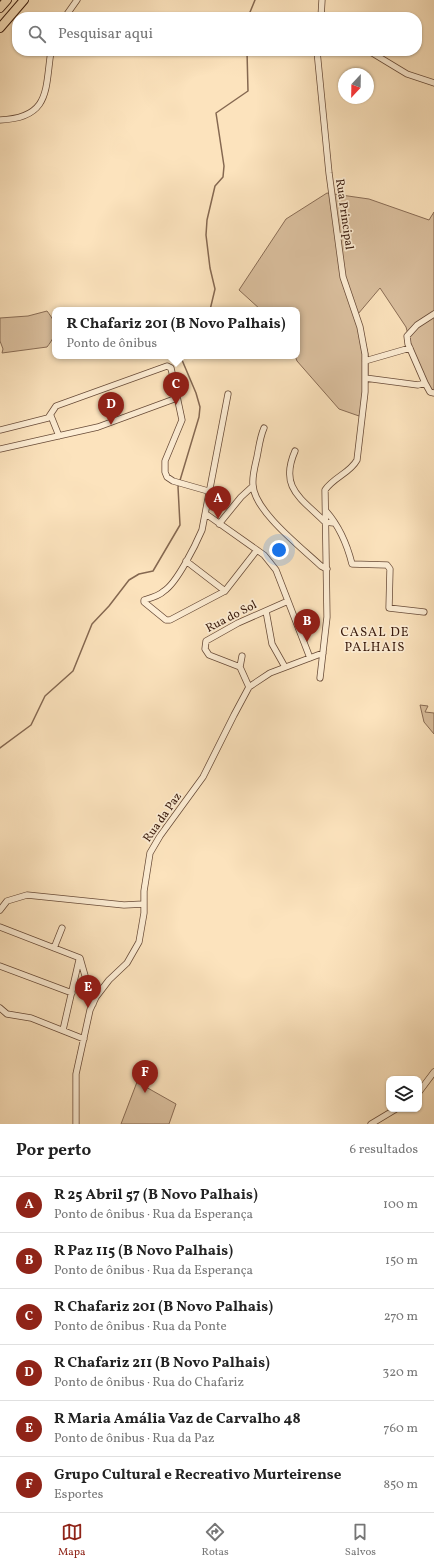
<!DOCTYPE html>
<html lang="pt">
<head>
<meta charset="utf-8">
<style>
  :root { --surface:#fff; --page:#f6f6f6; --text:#222; --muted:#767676; --line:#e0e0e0; --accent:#8f2418 }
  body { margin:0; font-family:Vollkorn,serif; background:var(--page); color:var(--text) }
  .controls { position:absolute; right:12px; bottom:12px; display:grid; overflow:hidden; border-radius:8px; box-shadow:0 1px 3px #0004 }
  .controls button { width:36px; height:36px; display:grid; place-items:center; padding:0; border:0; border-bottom:1px solid var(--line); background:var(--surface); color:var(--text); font:20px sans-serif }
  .compass { position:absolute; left:338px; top:68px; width:36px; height:36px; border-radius:50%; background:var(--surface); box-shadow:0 1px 3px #0004; rotate:202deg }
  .you { position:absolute; left:279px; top:550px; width:14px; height:14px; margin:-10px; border:3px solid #fff; border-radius:50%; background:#1a73e8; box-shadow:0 0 0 6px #1a73e833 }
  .badge { display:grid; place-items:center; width:26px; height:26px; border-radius:50%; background:var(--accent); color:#fff; font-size:13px; font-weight:700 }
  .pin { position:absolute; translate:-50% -33px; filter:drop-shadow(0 1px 2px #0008) }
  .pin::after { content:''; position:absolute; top:21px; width:14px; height:12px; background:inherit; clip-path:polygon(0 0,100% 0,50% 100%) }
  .popup { position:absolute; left:52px; top:307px; width:248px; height:52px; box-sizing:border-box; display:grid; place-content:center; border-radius:8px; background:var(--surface); filter:drop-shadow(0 1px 3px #0005); font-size:13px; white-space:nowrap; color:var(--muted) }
  .popup b { font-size:15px; color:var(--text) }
  .popup::after { content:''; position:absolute; left:50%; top:100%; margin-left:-8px; border:8px solid transparent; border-top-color:var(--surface) }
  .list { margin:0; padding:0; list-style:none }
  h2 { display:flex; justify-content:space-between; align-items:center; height:52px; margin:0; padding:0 16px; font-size:17px }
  h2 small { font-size:13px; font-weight:400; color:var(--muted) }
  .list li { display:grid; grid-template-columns:26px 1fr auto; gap:12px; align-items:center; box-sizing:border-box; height:56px; padding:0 16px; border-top:1px solid var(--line) }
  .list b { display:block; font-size:15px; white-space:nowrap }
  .list p { margin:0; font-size:13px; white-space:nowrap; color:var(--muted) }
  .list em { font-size:13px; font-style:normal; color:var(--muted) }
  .icon { flex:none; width:22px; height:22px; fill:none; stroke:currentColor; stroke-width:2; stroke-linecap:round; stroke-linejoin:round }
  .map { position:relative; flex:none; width:434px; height:1124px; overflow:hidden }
  .search { position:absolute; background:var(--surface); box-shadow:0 1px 3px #0004; left:12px; right:12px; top:12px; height:44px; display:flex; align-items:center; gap:10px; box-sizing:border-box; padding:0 14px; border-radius:16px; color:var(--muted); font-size:15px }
  .sheet { height:388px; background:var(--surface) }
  nav { display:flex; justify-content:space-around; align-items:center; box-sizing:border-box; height:56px; border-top:1px solid var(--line); background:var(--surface); font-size:11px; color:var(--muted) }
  nav a { display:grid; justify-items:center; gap:2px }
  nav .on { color:var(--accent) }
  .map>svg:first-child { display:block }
</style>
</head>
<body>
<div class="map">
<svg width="434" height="1124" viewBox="0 0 434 1124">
  <rect width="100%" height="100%" fill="#fce3bd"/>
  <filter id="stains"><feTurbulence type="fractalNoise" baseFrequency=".005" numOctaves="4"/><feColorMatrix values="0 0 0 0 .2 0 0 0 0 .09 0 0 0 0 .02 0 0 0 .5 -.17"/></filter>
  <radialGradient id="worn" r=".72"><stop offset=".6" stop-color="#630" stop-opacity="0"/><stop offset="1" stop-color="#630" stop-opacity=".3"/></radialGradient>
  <path fill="#dbc09f" stroke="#896c55" d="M327,193L369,199L429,220L434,212V312L432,314L434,318V391L429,388L412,349L406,327L380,288L358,314L368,354V382L359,416L339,409L297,361L295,356H297V310H261L239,290L286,219Z
    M47,311C58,325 58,333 47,347L2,353L3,349L0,341V318L28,316Z
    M420,705L428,706L425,712L434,713V734L424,722Z
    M137,1082L176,1104L169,1124H121Z"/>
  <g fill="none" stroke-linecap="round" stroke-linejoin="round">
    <path stroke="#856851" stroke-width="1.5" d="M248,17L255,0
      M210,310L215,289L210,268L206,235L207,220L215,186L223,177L224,166L216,113L248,91L247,51
      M0,748L31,725L45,696L73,671L92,624L109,606L129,580L139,574L153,571L180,525L178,487L199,417L200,407L196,393L182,360V356"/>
    <g stroke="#684b38" stroke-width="7">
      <path id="minor" d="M65,17L77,0
        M321,17L322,0
        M317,51L329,173L343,277L360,327L365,354V392L357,460C350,473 334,477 325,490L327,617L320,678
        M369,51L407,74L434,83
        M0,120C51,118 45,89 51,51
        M365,361L410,348
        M365,378L418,385L425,383L430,392L434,393
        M425,383L408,344L407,336L417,325L434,314
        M228,394L202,530C196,544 177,583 164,591C159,596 151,598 144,600V602L166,620H170L225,591L257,550
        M51,416L59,436
        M264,428C260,437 259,447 257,457C255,466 252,476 253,485C254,511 302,548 321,566L327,569
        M0,430L48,418L56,406L167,366L171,368L182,420L165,461V472L167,477L173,481L208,491
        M0,449L98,427L177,398
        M295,451C279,488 301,498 325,522L334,523
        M326,511C340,527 347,544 352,564L387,565L390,569L389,608L424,612
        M206,514L264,555L276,570L310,658
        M219,524L241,497L253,486
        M186,561L225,591
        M266,611L272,644L285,667
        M240,667L242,656
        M249,687L240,667L209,655L205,649L206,641L238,623L288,601
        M0,910L7,901L27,895L124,905L144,904
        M0,927L80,958L93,1004
        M54,948L62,928
        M0,966L72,993
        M0,1008L7,1014L31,1018L84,1039
        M63,1030L79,960
        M419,1092L434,1072
        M76,1124V1074L90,1010L96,997L109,980L127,963L139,942L144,913V891L150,853L160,836L203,777L234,715L249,687L270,673L323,653
        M371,1124L396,1109"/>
    </g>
    <g stroke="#37180b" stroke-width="10">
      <path id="highway" d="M0,8L7,0
        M0,28L24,0"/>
    </g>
    <use href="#minor" stroke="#fdedd4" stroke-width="5.5"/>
    <use href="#highway" stroke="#fce3bd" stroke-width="8"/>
  </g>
  <g text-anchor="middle" stroke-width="3.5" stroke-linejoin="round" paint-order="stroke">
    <g font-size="12" fill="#37180b" stroke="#fdedd4">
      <text transform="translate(345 214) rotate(82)" y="4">Rua Principal</text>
      <text transform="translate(231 616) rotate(-27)" y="4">Rua do Sol</text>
      <text transform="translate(162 817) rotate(-55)" y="4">Rua da Paz</text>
    </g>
    <g font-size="13" letter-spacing="1" fill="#37180b" stroke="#fdedd4">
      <text x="375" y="636">CASAL DE<tspan x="375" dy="15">PALHAIS</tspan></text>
    </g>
  </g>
  <rect width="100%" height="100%" filter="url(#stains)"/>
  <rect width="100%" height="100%" fill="url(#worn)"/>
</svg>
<div class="controls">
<button><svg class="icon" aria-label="layers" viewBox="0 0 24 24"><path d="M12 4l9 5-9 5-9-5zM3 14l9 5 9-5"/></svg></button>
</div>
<svg class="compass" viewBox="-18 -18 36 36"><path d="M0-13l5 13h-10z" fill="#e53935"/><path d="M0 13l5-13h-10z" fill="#767676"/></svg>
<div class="you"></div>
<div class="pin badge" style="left:218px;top:519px">A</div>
<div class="pin badge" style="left:307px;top:642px">B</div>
<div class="pin badge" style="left:176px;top:405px">C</div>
<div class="popup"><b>R Chafariz 201 (B Novo Palhais)</b>Ponto de ônibus</div>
<div class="pin badge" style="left:111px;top:425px">D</div>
<div class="pin badge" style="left:88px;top:1008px">E</div>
<div class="pin badge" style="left:145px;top:1093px">F</div>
<div class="search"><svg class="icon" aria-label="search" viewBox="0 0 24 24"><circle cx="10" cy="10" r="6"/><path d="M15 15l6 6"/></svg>Pesquisar aqui</div>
</div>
<section class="sheet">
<h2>Por perto<small>6 resultados</small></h2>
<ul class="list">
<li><span class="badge">A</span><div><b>R 25 Abril 57 (B Novo Palhais)</b><p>Ponto de ônibus · Rua da Esperança</p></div><em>100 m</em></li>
<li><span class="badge">B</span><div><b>R Paz 115 (B Novo Palhais)</b><p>Ponto de ônibus · Rua da Esperança</p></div><em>150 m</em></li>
<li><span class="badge">C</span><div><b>R Chafariz 201 (B Novo Palhais)</b><p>Ponto de ônibus · Rua da Ponte</p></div><em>270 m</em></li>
<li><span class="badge">D</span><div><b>R Chafariz 211 (B Novo Palhais)</b><p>Ponto de ônibus · Rua do Chafariz</p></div><em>320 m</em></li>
<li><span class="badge">E</span><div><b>R Maria Amália Vaz de Carvalho 48</b><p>Ponto de ônibus · Rua da Paz</p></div><em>760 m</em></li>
<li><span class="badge">F</span><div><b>Grupo Cultural e Recreativo Murteirense</b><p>Esportes</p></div><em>850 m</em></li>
</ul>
</section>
<nav>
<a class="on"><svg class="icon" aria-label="map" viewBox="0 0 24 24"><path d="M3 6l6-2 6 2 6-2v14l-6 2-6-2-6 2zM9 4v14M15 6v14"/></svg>Mapa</a>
<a><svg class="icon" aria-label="directions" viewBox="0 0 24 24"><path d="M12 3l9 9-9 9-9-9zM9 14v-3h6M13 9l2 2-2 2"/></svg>Rotas</a>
<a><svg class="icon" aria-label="saved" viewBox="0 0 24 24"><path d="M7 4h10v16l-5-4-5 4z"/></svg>Salvos</a>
</nav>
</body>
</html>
